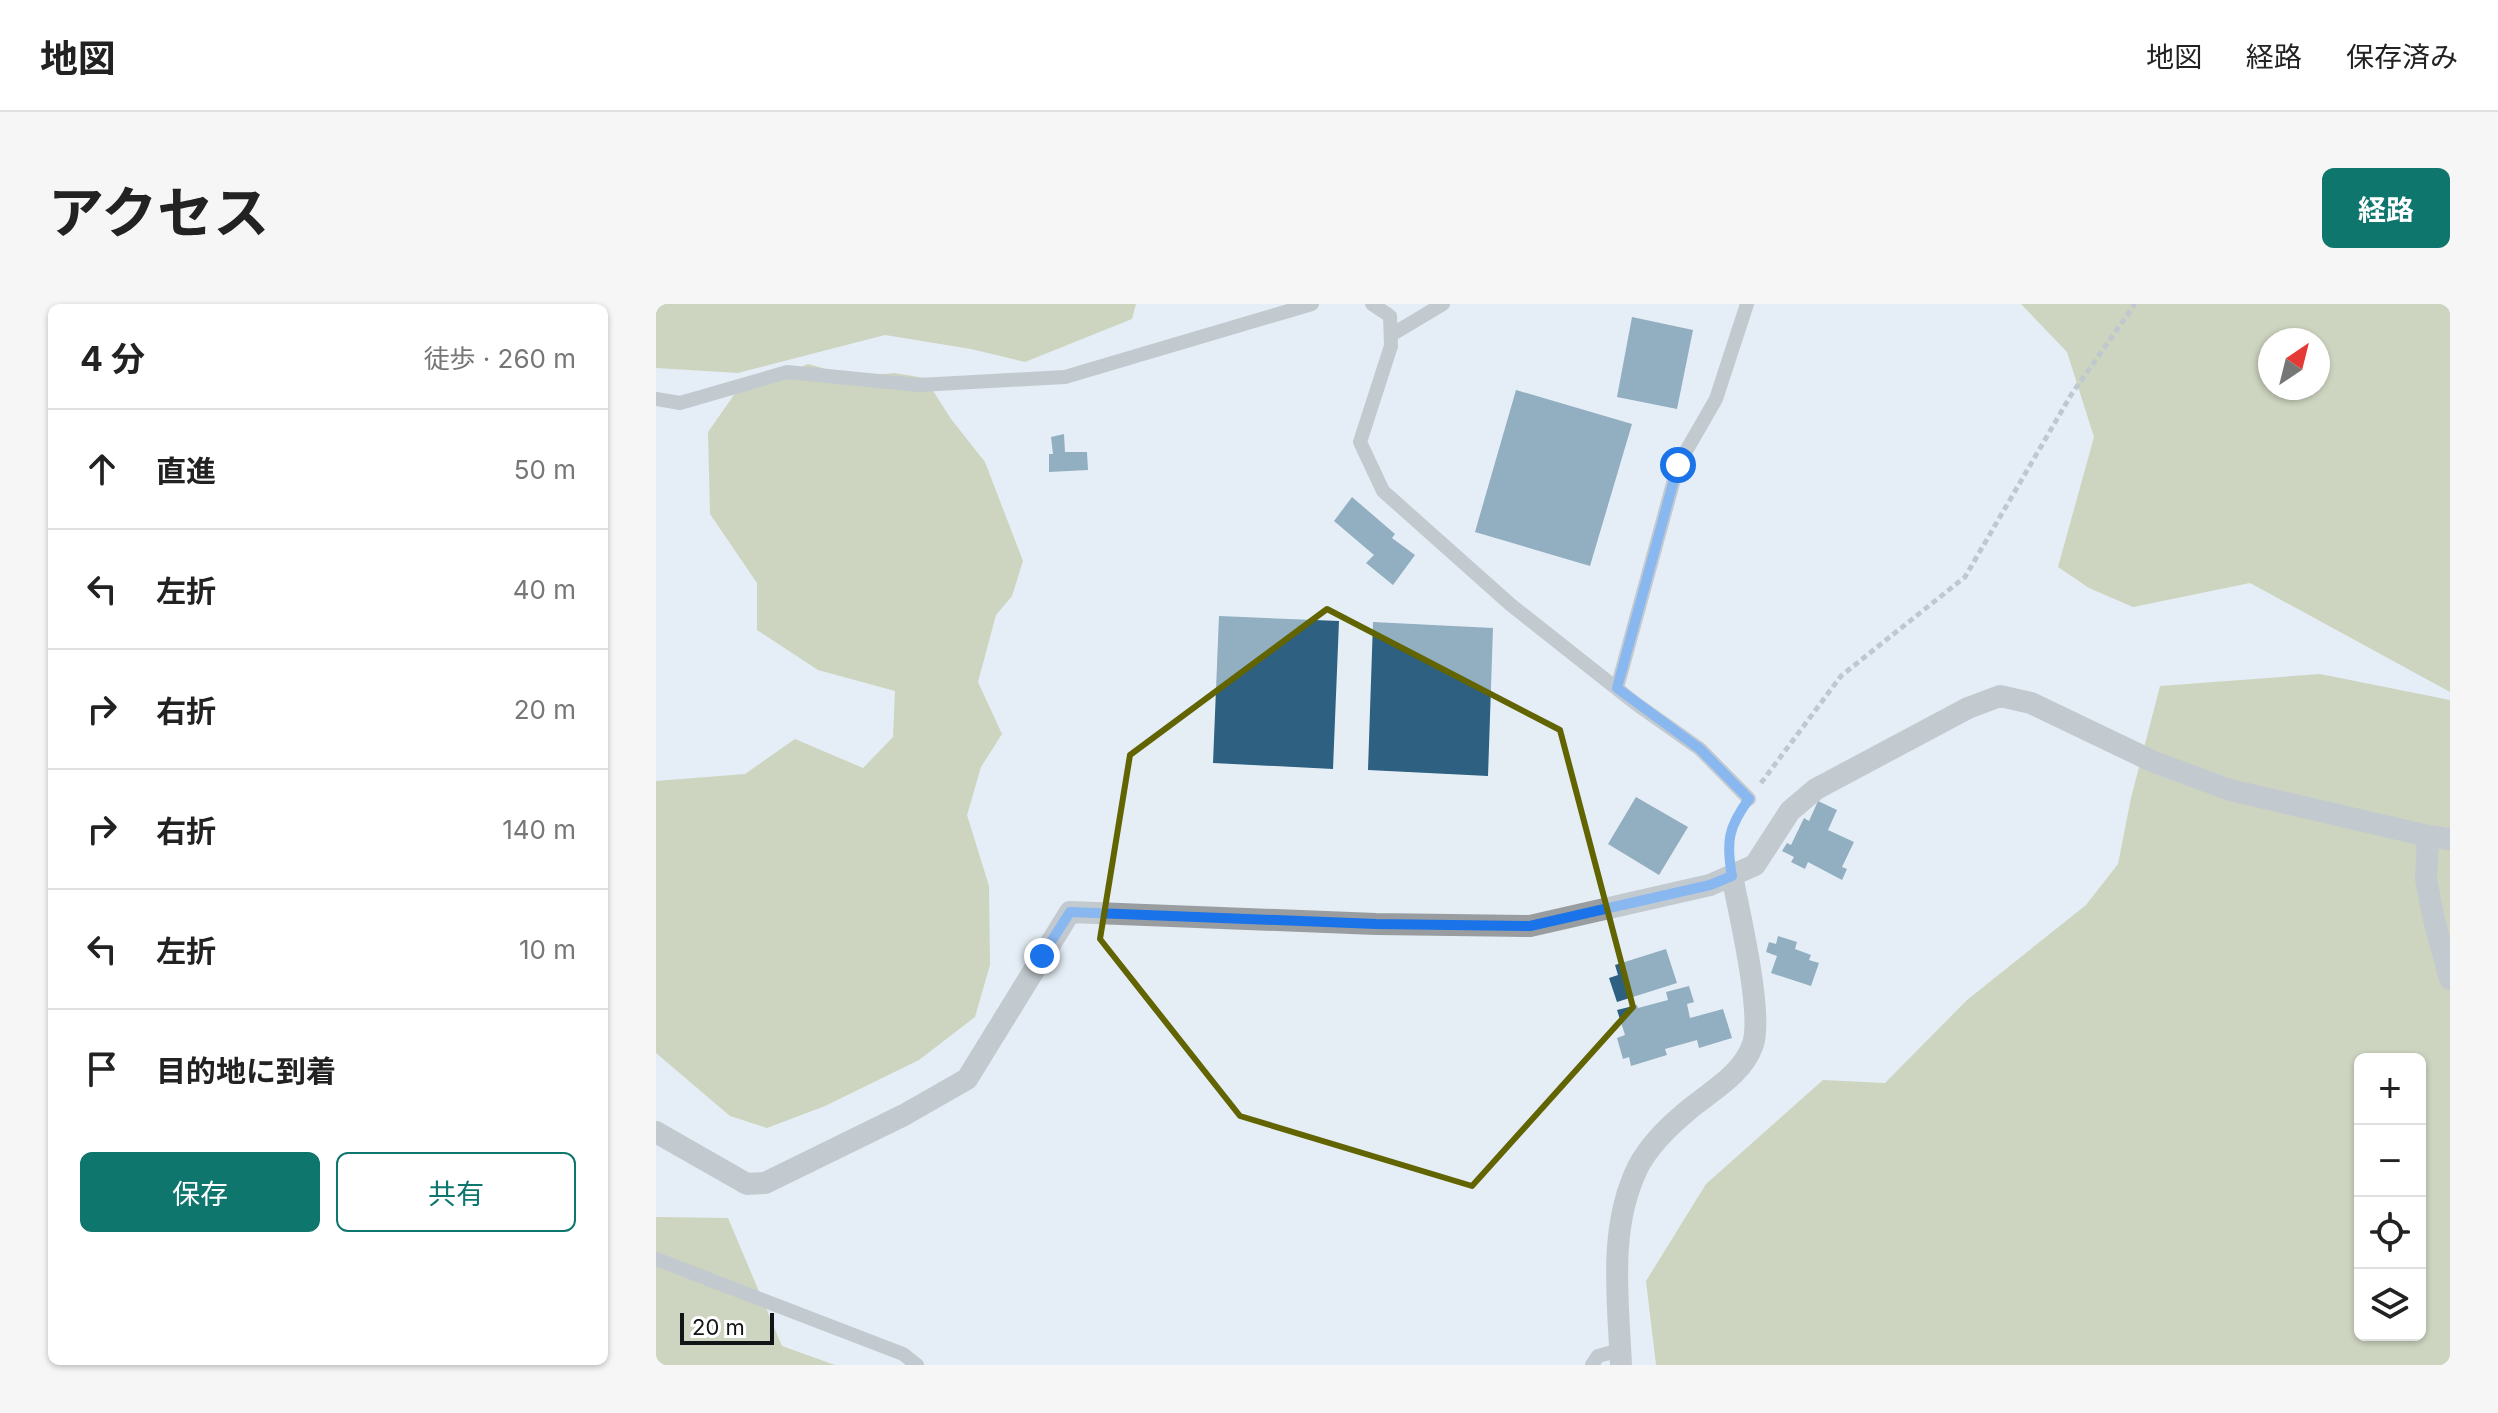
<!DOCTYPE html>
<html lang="ja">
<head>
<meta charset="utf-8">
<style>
  :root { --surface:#fff; --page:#f6f6f6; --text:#222; --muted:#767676; --line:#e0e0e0; --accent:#0f766e }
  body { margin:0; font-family:Inter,"Noto Sans JP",sans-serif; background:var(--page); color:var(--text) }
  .controls { position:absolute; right:24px; bottom:24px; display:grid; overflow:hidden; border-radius:12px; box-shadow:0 2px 6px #0004 }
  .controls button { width:72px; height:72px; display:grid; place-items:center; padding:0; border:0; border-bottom:2px solid var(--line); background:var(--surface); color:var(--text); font:40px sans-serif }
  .compass { position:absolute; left:1602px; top:24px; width:72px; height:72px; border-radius:50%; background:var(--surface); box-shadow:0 2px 6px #0004; rotate:35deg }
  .scale { position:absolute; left:24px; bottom:20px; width:94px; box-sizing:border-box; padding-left:8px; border:4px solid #121517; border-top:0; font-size:22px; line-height:28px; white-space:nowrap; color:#121517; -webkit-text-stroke:6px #fff; paint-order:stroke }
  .stop { position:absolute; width:24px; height:24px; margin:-18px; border:6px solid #1a73e8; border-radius:50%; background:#fff }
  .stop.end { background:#1a73e8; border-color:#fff; box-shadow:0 2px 8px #0008 }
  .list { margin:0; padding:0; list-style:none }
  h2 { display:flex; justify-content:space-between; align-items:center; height:104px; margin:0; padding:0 32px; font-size:34px }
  h2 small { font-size:26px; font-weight:400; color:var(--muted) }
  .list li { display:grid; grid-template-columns:52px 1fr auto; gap:24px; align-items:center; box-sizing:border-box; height:120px; padding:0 32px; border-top:2px solid var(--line) }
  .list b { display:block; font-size:30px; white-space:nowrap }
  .list em { font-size:26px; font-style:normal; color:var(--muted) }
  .actions { display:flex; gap:16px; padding:24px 32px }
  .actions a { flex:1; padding:18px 0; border:2px solid var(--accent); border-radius:12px; text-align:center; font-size:28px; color:var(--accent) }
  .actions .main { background:var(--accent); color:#fff }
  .icon { flex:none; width:44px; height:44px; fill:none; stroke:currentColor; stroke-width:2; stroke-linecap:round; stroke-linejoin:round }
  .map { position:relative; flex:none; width:1794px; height:1061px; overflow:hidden; border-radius:12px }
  header { display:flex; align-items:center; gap:48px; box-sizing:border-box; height:112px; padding:0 40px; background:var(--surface); border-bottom:2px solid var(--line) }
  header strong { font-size:38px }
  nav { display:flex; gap:44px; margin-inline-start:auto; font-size:28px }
  .intro { display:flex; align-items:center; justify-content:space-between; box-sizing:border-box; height:192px; padding:0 48px }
  h1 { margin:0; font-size:56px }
  .button { padding:20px 36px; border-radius:12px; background:var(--accent); color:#fff; font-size:28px; font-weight:700 }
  main { display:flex; gap:48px; padding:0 48px }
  aside { flex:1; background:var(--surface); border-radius:12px; box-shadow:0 2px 6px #0004 }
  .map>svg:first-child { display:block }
</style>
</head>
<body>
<header>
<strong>地図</strong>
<nav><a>地図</a><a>経路</a><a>保存済み</a></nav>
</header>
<div class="intro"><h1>アクセス</h1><a class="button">経路</a></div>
<main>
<aside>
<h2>4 分<small>徒歩 · 260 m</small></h2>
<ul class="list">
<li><svg class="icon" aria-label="ahead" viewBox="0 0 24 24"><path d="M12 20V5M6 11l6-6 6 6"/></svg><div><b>直進</b></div><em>50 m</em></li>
<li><svg class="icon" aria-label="left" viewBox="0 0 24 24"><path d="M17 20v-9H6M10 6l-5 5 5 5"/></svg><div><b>左折</b></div><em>40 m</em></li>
<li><svg class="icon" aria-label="right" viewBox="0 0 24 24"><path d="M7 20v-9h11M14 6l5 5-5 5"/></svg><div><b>右折</b></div><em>20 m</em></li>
<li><svg class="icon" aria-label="right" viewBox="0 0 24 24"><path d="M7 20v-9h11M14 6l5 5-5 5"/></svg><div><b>右折</b></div><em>140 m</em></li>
<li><svg class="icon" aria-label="left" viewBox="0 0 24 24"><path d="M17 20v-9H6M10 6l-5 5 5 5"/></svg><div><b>左折</b></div><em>10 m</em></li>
<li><svg class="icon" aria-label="arrive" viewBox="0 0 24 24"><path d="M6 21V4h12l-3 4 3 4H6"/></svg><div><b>目的地に到着</b></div></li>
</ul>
<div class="actions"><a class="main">保存</a><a>共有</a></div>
</aside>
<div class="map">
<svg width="1794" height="1061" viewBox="0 0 1794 1061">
  <rect width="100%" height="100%" fill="#e5eef5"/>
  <path fill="#b0b47c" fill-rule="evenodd" d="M0,0H480L476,15L369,58L315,45L229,31L82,69L0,64Z
    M1365,0H1794V388L1594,279L1477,303L1433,284L1402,263L1438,133L1411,48ZM1662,36V84H1614V36Z
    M152,60L199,73L238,69L269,74L295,115L329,158L367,257L356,292L340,311L322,378L346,430L325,463L311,511L333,582L334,661L319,713L263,756L169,802L111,824L74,812L0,749V477L89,470L139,435L207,464L237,433L239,387L162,366L101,326V279L54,210L52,128L80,88Z
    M1664,370L1794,396V1061H1000L990,977L1050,880L1167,776L1229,779L1311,696L1430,601L1462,560L1475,494L1504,382ZM1704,755H1764V1031H1704Z
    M0,913L72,914L126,1042L179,1061H0Z"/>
  <path fill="#2d6081" d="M976,13L1037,26L1021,105L961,93Z
    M860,86L976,120L934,262L819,228Z
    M408,130L409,148H431L432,166L393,168V150H397L395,133Z
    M696,193L739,230L736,234L759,251L737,281L710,259L718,251L678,217Z
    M563,312L683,317L677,465L557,459Z
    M717,318L837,324L832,472L712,466Z
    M980,493L1032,523L1003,571L952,540Z
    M1162,497L1181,506L1172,526L1198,538L1186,563L1191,565L1186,576L1152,558L1149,565L1135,558L1138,553L1126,547L1131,539L1135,541L1148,514L1153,517Z
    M1122,632L1141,638L1139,645L1155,651L1153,656L1163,659L1155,682L1115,669L1121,652L1110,648L1113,638L1120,640Z
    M1010,645L1021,679L961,698L953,674L962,671L959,661Z
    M1033,682L1038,698L1031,700L1034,714L1067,705L1076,734L1043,744L1041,736L1009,745L1011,751L975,762L973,753L967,755L961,734L969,731L961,706L981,701L982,704L1012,696L1010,688Z"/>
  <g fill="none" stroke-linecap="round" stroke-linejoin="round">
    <path stroke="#939a9f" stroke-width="5" stroke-dasharray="6 4" stroke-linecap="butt" d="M1105,479L1185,372L1309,273L1415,91L1479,0
      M1072,546L1073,529L1080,513"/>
    <path stroke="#999da0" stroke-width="14" d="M716,0L734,12L735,42L704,138L727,187L855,301L979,399L1044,445L1093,495
      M735,31L787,0
      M0,95L24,99L131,68L263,81L409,73L656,0
      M961,384L1022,161L1060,95L1091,0
      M0,955L247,1050L261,1061
      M936,1061L942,1052L964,1046"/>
    <path stroke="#999da0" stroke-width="22" d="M1772,532L1770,575L1777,612L1794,675
      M0,828L91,880L109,879L248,811L311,775L414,608L720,620L874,622L1054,581L1099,561L1134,507L1160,485L1312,404L1344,392L1375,399L1498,458L1574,486L1772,532L1794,535
      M965,1061C962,995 952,924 982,863C993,842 1012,823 1030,808C1053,788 1087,771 1097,740C1107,709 1083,607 1076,572"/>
  </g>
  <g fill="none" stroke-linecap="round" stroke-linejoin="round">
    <path stroke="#1a73e8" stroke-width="10" d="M386,652L414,608L720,620L874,622L1054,581L1076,572C1070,538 1072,523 1093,495L1044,445L961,384L1022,161"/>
  </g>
  <path d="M0 0H1794V1061H0ZM671,305L904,426L977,703L816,882L584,812L444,635L474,451Z" fill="#e5eef5" fill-opacity=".55" fill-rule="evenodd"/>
  <path fill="none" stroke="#616400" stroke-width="6" stroke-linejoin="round" d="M671,305L904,426L977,703L816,882L584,812L444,635L474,451Z"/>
</svg>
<div class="controls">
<button>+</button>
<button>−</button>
<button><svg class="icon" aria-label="locate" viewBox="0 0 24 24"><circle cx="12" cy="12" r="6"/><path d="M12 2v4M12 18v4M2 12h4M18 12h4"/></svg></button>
<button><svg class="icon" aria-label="layers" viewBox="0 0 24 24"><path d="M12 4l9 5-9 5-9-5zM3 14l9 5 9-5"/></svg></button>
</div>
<svg class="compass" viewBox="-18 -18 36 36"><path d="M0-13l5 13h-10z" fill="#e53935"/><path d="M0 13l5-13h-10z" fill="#767676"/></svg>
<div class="scale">20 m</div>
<div class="stop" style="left:1022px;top:161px"></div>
<div class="stop end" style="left:386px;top:652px"></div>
</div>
</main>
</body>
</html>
